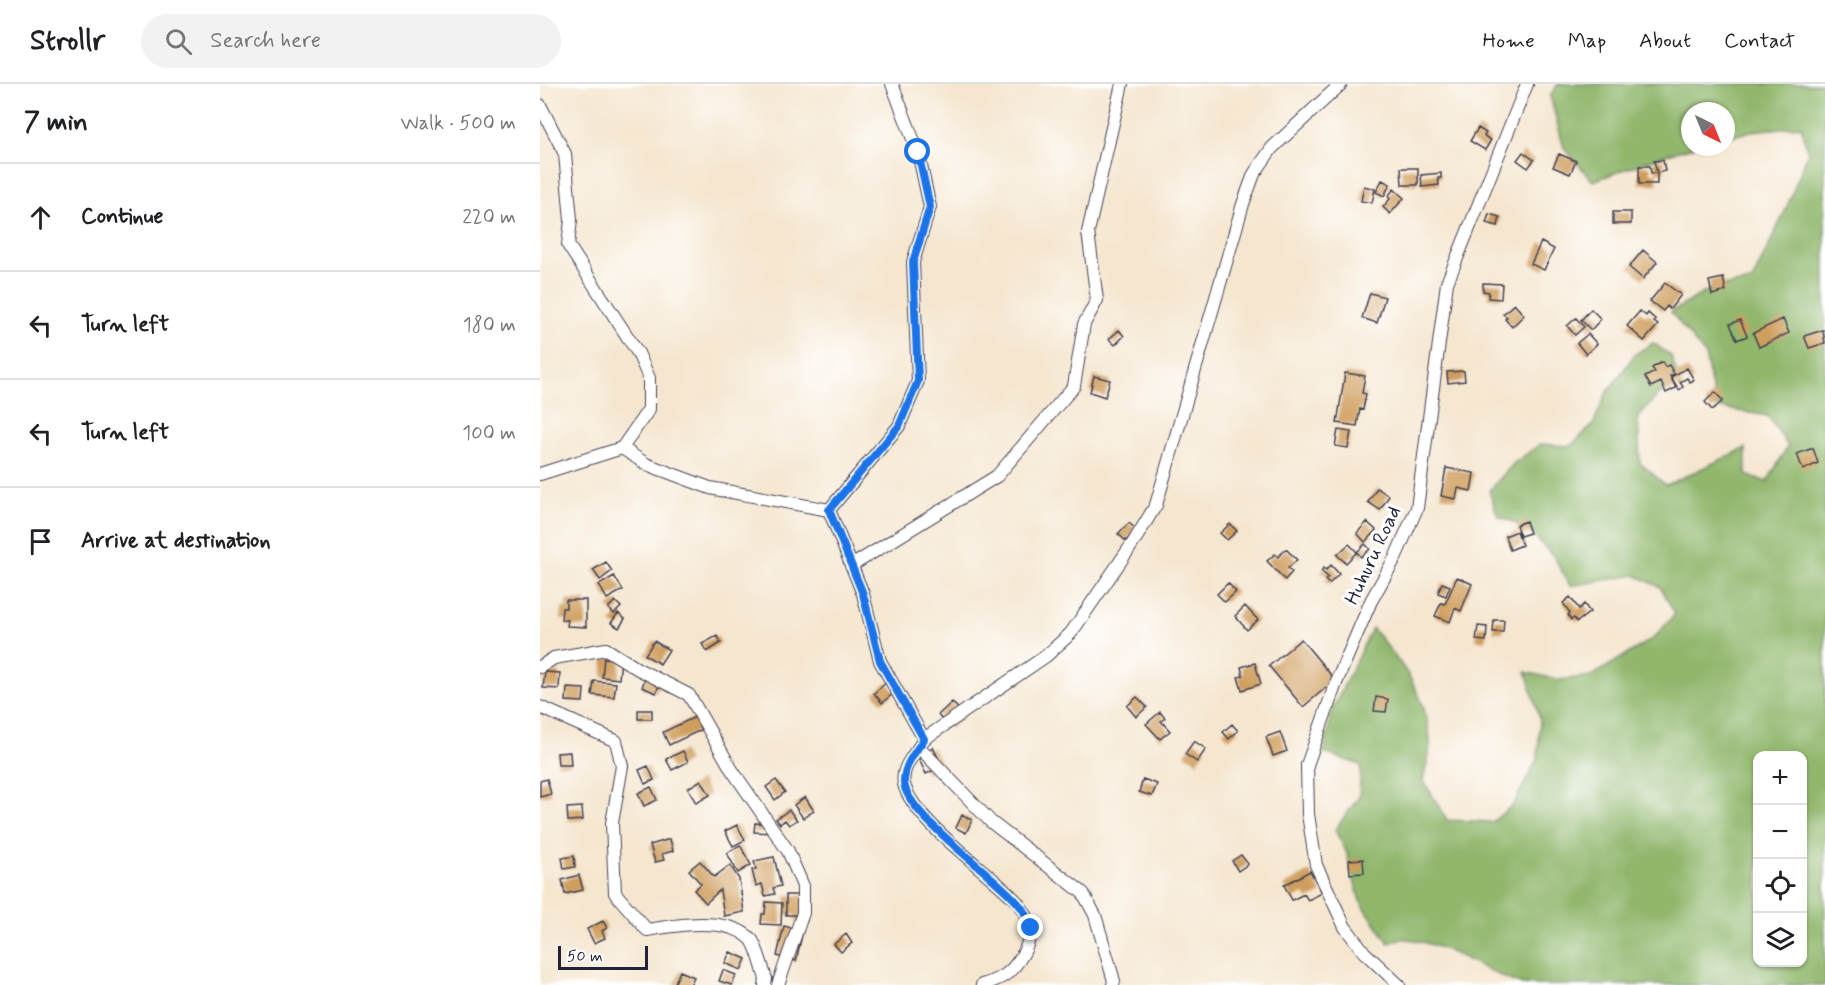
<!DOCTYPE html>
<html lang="en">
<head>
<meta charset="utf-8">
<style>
  :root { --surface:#fff; --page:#f2f2f2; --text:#202124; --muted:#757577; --line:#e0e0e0 }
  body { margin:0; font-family:Mynerve,sans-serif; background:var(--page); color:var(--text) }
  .controls { position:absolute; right:18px; bottom:18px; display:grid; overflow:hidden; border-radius:12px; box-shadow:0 2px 4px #0004 }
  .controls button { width:54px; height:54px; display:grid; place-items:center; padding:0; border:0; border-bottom:2px solid var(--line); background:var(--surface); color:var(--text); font:30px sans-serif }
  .compass { position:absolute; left:1141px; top:18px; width:54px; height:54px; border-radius:50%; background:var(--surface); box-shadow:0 2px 4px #0004; rotate:137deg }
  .scale { position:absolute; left:18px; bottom:15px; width:90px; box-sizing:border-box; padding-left:6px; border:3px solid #22223b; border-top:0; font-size:16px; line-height:21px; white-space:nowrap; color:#22223b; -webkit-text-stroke:4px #fff; paint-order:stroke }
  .stop { position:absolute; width:18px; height:18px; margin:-14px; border:4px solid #1a73e8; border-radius:50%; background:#fff }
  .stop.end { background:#1a73e8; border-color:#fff; box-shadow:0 2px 6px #0008 }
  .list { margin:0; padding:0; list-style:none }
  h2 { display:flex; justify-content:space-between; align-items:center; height:78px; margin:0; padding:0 24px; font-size:26px }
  h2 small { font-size:20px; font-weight:400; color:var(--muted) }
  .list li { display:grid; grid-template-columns:39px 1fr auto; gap:18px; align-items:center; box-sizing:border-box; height:108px; padding:0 24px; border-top:2px solid var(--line) }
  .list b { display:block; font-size:22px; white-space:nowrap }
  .list em { font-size:20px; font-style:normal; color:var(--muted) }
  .icon { flex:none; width:33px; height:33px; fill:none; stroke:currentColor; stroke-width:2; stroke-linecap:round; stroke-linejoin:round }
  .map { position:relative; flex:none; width:1285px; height:901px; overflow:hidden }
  header { display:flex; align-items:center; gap:36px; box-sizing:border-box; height:84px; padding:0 30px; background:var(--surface); border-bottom:2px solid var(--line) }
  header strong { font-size:28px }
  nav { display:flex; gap:33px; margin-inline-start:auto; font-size:21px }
  .search { width:420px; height:54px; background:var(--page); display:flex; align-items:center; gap:15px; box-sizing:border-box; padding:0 21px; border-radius:33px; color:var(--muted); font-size:22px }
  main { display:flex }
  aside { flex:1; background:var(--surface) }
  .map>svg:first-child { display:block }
</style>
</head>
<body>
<header>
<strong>Strollr</strong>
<div class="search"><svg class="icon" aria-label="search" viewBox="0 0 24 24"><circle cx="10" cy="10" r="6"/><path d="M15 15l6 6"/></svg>Search here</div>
<nav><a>Home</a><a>Map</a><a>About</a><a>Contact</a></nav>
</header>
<main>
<aside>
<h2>7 min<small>Walk · 500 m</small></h2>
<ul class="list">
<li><svg class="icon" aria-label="ahead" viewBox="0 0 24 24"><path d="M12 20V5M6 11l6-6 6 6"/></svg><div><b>Continue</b></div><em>220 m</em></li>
<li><svg class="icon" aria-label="left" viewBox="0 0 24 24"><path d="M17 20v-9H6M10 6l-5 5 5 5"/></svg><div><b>Turn left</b></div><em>180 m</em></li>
<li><svg class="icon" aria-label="left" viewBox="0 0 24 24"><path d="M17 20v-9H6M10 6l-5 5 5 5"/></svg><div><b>Turn left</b></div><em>100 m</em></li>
<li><svg class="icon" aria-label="arrive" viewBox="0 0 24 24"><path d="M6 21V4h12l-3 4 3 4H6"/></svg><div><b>Arrive at destination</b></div></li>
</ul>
</aside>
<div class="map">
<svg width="1285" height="901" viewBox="0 0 1285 901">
  <rect width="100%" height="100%" fill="#fff"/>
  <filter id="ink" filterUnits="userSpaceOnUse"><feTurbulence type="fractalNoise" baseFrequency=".0167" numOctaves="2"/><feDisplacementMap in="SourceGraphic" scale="12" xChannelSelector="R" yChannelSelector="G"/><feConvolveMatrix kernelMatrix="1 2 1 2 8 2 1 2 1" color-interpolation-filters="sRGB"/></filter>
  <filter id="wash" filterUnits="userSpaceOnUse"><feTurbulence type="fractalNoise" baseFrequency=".008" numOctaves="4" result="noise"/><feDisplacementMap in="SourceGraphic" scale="24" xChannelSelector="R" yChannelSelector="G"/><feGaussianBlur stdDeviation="1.35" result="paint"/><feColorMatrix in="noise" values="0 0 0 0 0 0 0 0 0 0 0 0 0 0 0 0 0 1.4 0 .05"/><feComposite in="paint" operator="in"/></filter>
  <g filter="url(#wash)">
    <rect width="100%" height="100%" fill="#f5e6cf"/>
    <path fill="#91b76d" stroke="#5a6c54" stroke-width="1.5" fill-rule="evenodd" d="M1018,0H1285V901H983C944,888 908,860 867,855C861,854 854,857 849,859L820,817L806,767L795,746L819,713L821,681L784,669L792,626L832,544C861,578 886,608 890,655C891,667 886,683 883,696L907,736L952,738L974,720L998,673L1000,635L986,588L1019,596L1052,592L1114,554L1135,530L1120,503L1095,491L1030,502L1014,473L987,444L958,432L949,407L973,380L1000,360L1030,362L1053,341L1066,310L1095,270L1113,259L1131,272L1137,291L1098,333L1100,379L1126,401L1206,364V391L1227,398L1248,362L1228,332L1176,323L1165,271L1131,228L1172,204L1212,197L1246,125L1268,69L1261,42L1211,47L1186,54V27H1150V63H1154L1124,71L1053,97L1024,64L1010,12ZM1218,672H1262V878H1218Z"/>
    <g id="blocks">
      <path fill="#cf9d5c" d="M938,44L946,49L944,52L951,56L945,66L930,57Z
        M983,68L994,76L988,84L977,76Z
        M1019,70L1036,77L1030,90L1013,83Z
        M1123,76L1125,87L1117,89V100H1099V82H1110L1111,89H1117L1114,77Z
        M861,84H878V101H862Z
        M901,89V94H898L899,101L882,103L881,91Z
        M842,96L850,100L844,112L836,108Z
        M824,102L835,105L832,119L821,117Z
        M854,105L864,114L850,130L843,123L850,115L848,112Z
        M1073,128H1091V140H1073Z
        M949,130L960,133L958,142L946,139Z
        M1001,158L1014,165L1004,186L991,180Z
        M1103,166L1117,178L1103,195L1089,183Z
        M1183,194L1186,207L1172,211L1169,197Z
        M943,199L962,200L961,215L948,214L949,208L943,207Z
        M1125,199L1141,211L1130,225L1127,222L1123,227L1110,217Z
        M830,209L845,213L837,239L822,234Z
        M974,220L984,231L972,243L965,235L967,233L963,230Z
        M1051,225L1061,235L1051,246L1041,236Z
        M1100,227L1106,232L1108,229L1116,236L1114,238L1118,241L1104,257L1087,242Z
        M1036,234L1044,243L1035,251L1027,242Z
        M1243,235L1249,249L1219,263L1213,249Z
        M1200,236L1207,252L1197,256L1190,240Z
        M579,246L584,252L575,261L569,255Z
        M1283,246L1285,259L1269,264L1264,252Z
        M1048,250L1057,260L1046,270L1037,259Z
        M1122,278L1125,283L1129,281L1134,290L1130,292L1136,304L1126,309L1121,298L1111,303L1105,293L1115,288L1112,284Z
        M1147,284L1154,296L1150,298L1147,294L1140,298L1143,303L1139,306L1131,293Z
        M924,287L925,297L908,299L907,288Z
        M805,289L825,292L822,309L826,310L823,326L820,325L817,342L797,339Z
        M554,292L570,296L565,313L550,308Z
        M1175,308L1183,317L1172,326L1165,318Z
        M798,346L811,348L808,364L795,362Z
        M1273,364L1278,379L1263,386L1257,370Z
        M906,384L934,389L931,407L918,404L916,415L901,412Z
        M837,404L849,412L840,426L828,418Z
        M986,437L990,449L980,452L976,441Z
        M827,438L836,446L825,458L817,449Z
        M589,439L596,445L586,457L578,450Z
        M690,440L697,447L687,456L680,449Z
        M977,447L982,461L970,466L965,452Z
        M809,460L817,468L825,460L830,465L821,473L817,468L806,479L797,471Z
        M746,465L757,476L748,484L752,488L745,496L727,477L735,470L738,473Z
        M66,478L72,487L60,496L53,486Z
        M791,481L799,490L789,500L785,496L788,493L781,487L784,484L786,486Z
        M74,492L83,506L67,515L59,501Z
        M917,493L932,500L921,527L915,524L910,538L895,532L901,519L905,520Z
        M688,499L696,508L685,518L677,510Z
        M902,499L910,502L906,512L898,509Z
        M1030,513L1039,525L1044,520L1050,528L1037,538L1034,534L1031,536L1028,531L1030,529L1023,519Z
        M26,516H46V543L27,542L28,536H21L22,524H26Z
        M75,517L81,523L74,530L68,524Z
        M705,522L718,536L707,546L695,532Z
        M78,529L85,535L79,544L71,539Z
        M954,536H964L963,548H953Z
        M938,542L947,543L946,557L936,556Z
        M177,552L181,559L167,568L162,560Z
        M761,555L795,596L763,623L729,582Z
        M114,557L129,566L120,580L105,571Z
        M64,574L81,576L79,595L62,593Z
        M715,579L721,600L702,606L698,593L703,592L701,583Z
        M5,588L20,589L19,605L3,604Z
        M107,589L122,594L116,609L102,603Z
        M54,597L76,599L74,613L52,611Z
        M347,598L355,608L342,619L334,609Z
        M27,604L44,605L43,618L26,617Z
        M597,613L607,623L596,633L587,622Z
        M836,613L848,615L846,628L834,627Z
        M412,618L425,632L410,645L398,631Z
        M98,626H112V635H98Z
        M620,628L625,634L621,637L630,647L620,655L606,640Z
        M155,633L161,646L129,661L123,648Z
        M692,640L698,647L689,655L683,648Z
        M740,648L747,667L733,672L726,653Z
        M654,657L666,665L657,678L645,670Z
        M393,663L402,682L386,690L377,671Z
        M143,667L148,678L132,686L126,675Z
        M30,668L31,681H18L17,669Z
        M108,682L114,696L105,700L99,686Z
        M7,695L11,710L0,713V697Z
        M603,695L617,700L612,712L599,708Z
        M161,696L170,711L156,719L148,704Z
        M236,696L245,708L235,716L226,703Z
        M111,703L117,716L104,722L98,709Z
        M265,713L274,727L263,734L254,721Z
        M42,723L43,736L28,737L27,724Z
        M249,726L257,736L249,741L245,736L240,740L236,735Z
        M422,731L432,736L426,749L416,744Z
        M215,739L231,740L230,749L214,748Z
        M197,741L205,756L193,762L185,747Z
        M130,755L133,767L122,770L124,776L115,778L110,761Z
        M200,761L211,781L198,789L187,769Z
        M701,771L708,780L698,787L692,777Z
        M34,772L35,783L24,785L22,774Z
        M234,773L241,802L233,804L235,810L225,812L222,800L216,802L212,786L216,785L214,777Z
        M823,775L824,789L810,790L809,776Z
        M160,777L174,793L190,781L199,795L204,828L184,832L180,806L166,819L154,806L161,800L149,786Z
        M770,787L782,809L768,816L764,810L752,816L744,801Z
        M39,791L43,806L25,810L22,796Z
        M246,811H266L267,837H255V831H246Z
        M226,818L242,819L241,841L221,840L222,830H225Z
        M63,837L67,844L62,847L65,854L54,859L47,845Z
        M244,842L263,847L256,877L237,872Z
        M306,850L312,859L301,868L294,860Z
        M190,868L206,875L201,886L185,879Z
        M183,886L196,891L192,901L179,897Z
        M140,887L154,893L150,901H134Z"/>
    </g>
  </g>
  <g filter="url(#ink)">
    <use href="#blocks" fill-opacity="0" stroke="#423f51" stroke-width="1.5"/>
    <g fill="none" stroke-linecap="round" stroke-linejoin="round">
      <g stroke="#423f51" stroke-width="14">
        <path id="minor" d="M352,0L378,68L390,123L373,178L378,297L359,342L289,426L323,510L340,577L384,655L506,572L531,549L593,459L616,421L703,120L714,90L732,64L801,0
          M0,21L25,70L31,136L28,161L98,269L109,294V325L82,364L106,380L170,404L289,426
          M0,390L82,364
          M311,482L457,392L534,302L544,240L557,216L548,148L582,0
          M0,583L14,574L66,565L98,585L149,611L192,686L248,767L263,802V829L238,901
          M0,623L76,657L82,682L72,739L75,809L107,846C136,841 188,832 211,855C217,861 223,886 226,895L225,901
          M384,655L379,663L451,738L543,809L555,831L574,897L573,901
          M379,663C371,674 361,686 364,700C371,731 433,777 457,799C471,811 486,824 490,842C492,849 487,862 484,868C472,889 464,894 442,901
          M859,901L824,868L805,843L776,781L768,730L767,681L796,599L831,517L855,474L877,424L907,199L987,0"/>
      </g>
      <use href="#minor" stroke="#fff" stroke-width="12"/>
    </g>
  </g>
  <g fill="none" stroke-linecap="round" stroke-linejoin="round" filter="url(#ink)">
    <path stroke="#1a73e8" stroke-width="8" d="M378,68L390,123L373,178L378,297L359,342L289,426L323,510L340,577L384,655C375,669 365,679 364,696C362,730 459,793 481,823C486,829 488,837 491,844"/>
  </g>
  <g text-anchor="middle" stroke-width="6" stroke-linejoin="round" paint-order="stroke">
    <g font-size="20" fill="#22223b" stroke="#fff">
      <text transform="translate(832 471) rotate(-65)" y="7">Huhuru Road</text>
    </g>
  </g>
</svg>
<div class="controls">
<button>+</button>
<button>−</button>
<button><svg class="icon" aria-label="locate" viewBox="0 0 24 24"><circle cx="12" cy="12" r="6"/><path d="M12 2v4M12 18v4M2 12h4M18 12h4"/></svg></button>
<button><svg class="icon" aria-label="layers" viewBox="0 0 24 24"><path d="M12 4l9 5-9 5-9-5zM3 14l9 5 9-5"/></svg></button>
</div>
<svg class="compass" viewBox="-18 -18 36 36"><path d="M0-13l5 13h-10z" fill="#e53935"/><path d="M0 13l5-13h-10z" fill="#757577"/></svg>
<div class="scale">50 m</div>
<div class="stop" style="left:378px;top:68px"></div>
<div class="stop end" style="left:491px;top:844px"></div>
</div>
</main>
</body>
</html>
